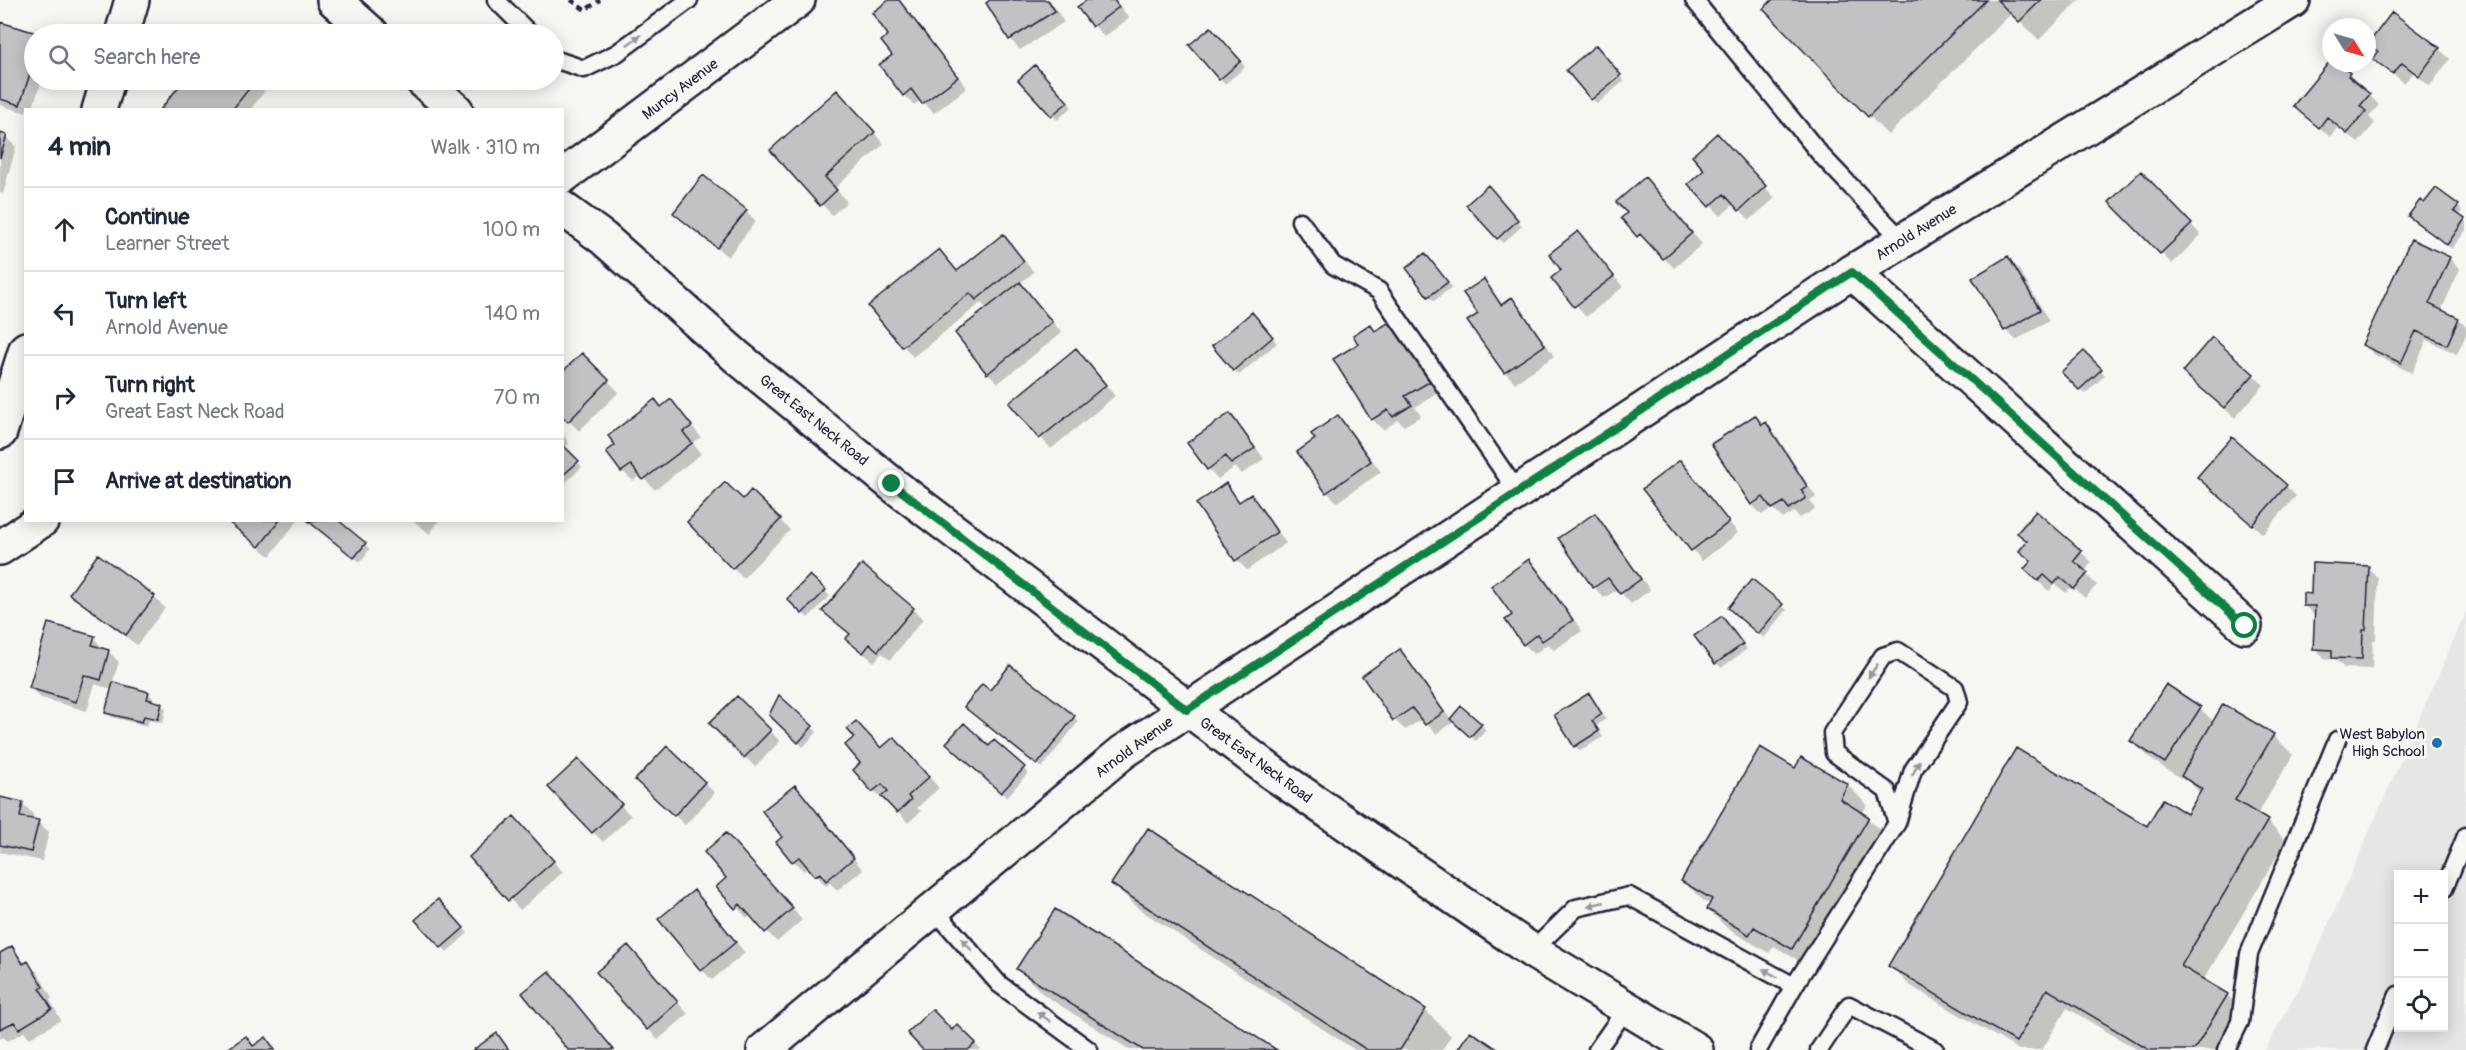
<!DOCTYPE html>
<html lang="en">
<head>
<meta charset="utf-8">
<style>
  :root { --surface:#fff; --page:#f2f2f3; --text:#1f2937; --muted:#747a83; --line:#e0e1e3 }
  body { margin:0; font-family:Pangolin,sans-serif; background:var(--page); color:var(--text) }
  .controls { position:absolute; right:18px; bottom:18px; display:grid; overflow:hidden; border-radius:0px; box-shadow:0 3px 15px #0003 }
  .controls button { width:54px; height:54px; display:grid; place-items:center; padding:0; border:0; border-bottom:2px solid var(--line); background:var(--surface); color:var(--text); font:30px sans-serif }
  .compass { position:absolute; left:2322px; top:18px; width:54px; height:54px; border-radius:50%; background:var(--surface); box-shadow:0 3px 15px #0003; rotate:127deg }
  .stop { position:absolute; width:18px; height:18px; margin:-14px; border:4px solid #0b8043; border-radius:50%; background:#fff }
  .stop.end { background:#0b8043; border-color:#fff; box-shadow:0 2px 6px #0008 }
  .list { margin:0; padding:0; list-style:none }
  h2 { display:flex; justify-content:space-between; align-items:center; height:78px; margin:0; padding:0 24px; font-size:26px }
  h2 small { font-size:20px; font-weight:400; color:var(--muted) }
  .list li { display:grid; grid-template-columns:39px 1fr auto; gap:18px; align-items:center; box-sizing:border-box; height:84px; padding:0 24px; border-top:2px solid var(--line) }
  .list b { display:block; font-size:22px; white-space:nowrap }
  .list p { margin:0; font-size:20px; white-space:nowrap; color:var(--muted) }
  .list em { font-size:20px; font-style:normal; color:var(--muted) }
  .icon { flex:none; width:33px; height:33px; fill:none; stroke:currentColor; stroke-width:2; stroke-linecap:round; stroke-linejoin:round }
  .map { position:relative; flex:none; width:2466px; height:1050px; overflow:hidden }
  .search { position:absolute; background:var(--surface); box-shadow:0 3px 15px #0003; left:24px; top:24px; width:540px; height:66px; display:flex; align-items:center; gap:15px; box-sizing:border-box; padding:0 21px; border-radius:33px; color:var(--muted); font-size:22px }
  .panel { position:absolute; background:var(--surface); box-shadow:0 3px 15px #0003; left:24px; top:108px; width:540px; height:414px; border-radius:0px }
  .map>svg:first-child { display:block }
</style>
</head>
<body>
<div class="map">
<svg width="2466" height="1050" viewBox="0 0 2466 1050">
  <rect width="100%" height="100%" fill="#f6f6f2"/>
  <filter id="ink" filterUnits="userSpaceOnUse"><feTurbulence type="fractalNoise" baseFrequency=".0167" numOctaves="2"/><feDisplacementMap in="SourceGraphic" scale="12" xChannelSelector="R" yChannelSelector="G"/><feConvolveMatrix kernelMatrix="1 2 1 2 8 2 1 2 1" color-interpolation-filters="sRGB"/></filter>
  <g filter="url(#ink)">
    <path fill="#e6e6e4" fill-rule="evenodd" d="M2466,612V1050H2265L2305,978ZM2398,874H2444V1028H2398Z"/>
    <path fill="#0003" d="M892,0H898L906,8L967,88L934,113L921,100L914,105L904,95L890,35Z
      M993,0H1050L1064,22L1020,50L1010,39Z
      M1090,0H1115L1129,18L1104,37L1079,7Z
      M1774,0H2080L2039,40L2012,13L1888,135L1765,9Z
      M0,23L35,34L34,80H42L32,110H26V113L0,105Z
      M1216,33L1245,67L1225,84L1220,79Z
      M2370,44L2439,49L2450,59L2430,86L2413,73L2404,83L2375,59L2379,54Z
      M1600,52L1624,81L1597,104L1568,70Z
      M2331,63H2336L2349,74L2379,105L2369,117L2375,123L2358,143L2338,127L2330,137L2295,106Z
      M1035,67L1072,107L1057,120L1021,80Z
      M186,80H253L265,91L250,110H162Z
      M847,103L884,144L835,188L847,202L832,215L772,151Z
      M0,135L6,136L16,147L3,194L0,193Z
      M1727,146L1775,198L1750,220L1734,204L1721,216L1690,184Z
      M2141,173L2201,235L2172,264L2111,202Z
      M1655,190L1702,244L1674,268L1623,218Z
      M1492,192L1522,226L1503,243L1468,205Z
      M2424,205L2458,206L2462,211L2459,216L2466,222V230L2452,249L2415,221Z
      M746,211L756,221L728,257L675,213Z
      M1578,233L1623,287L1586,317L1553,278L1563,270Z
      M1003,236L1034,272L1020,283L1062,333L998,383L988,373L987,309L981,303L913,357L870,306L939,251L958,272Z
      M2412,241L2450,259L2460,269L2441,311L2458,319L2466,327V335L2457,354L2427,340L2412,373L2375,355L2364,345Z
      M2008,258L2018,268L2049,321L2016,340L2005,330Z
      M1430,260L1452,287L1434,301L1429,296Z
      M1483,281L1503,305L1512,299L1522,309L1554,356L1515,383L1505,372L1470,321L1480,315Z
      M1256,319L1277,343L1239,375L1234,370Z
      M1393,322L1440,392L1415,407L1421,416L1404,426L1398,420L1383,430L1372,419L1335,360L1360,344L1370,326L1376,332Z
      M1076,350L1115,396L1051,449L1011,403Z
      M2084,353L2105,375L2085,394L2063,372Z
      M582,355L619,392L579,431L562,414Z
      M2253,375L2264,385L2235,418L2194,382Z
      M671,401L701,437L693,443L701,454L655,490L641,475L633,481L622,471L662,408Z
      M1230,415L1240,425L1264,459L1242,474L1235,467L1218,479L1208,469Z
      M1338,417L1348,427L1381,472L1337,502L1327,492Z
      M1755,417L1776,435L1816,497L1810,501L1815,509L1800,518L1794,512L1783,519L1772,508L1762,515L1752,505L1713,444Z
      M562,432L569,444L564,447L582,467L565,483L562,481Z
      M1680,462L1738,533L1702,561L1644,489Z
      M1226,485L1241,503L1251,496L1261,506L1286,543L1247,570L1237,560Z
      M2286,486L2296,496L2263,534L2210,487Z
      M751,492L790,530L743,578L707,543Z
      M2036,513L2092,562L2084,572L2097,585L2085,598L2072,586L2066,593L2055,584L2049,591L2036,580L2028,542Z
      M1595,515L1605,526L1650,590L1631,604L1618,589L1604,598L1594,587Z
      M226,520H298L270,556Z
      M310,520H336L370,549L360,562Z
      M412,520H439L430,534Z
      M98,557L154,597L165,608L137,645L82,604L71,594Z
      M1529,561L1540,571L1582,631L1554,650L1548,644L1534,654L1524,644L1514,615Z
      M2368,568L2378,578L2376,640H2373L2372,669L2344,668L2335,659H2325L2315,648V616L2304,605L2312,596Z
      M810,578L830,596L808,618L789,599Z
      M1782,605L1787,610L1764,638L1734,613Z
      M913,609L923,619L890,660L882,653L874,662L858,649L851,635L824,611Z
      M1722,618L1747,649L1721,668L1696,637Z
      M94,638L104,650L108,651L119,662L112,684L148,693L153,698L152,701L161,704L166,709L163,723L149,720L147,726L112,717L107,712L113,690L95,684L87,711L41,698L31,688Z
      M1400,651L1410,662L1451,720L1481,725L1486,730L1476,741L1454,722L1436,734L1422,719L1405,730L1395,720Z
      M990,692L1074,717L1078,722L1042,768L971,711Z
      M1589,695L1606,719L1596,726L1603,737L1580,751L1575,746Z
      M780,697L817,732L803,747L770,715Z
      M737,698L780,741L755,767L711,723Z
      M2200,708L2214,722L2273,735L2293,755L2257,815L2267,821L2286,841L2203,981L2227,995L2246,1014L2225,1050H2138L2067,1008L2042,1050H2019L1909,985L1890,965L2147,828L2188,816L2201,794L2186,779L2185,781L2152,760L2132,741Z
      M994,742L1028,773L1007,797L948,743L989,748Z
      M667,748L715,793L685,825L637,780Z
      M904,749L939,788L917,808L921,811L908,823L886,799L884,801L855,770L882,750Z
      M1802,759L1848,785L1867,805L1862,814L1888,837L1811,968L1774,946L1769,953L1728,929L1708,909L1711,905L1703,900L1683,881L1796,770Z
      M578,761L631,816L603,842L550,787Z
      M805,798L863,870L837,890L830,883L826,886L809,867L804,871L793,861L784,837Z
      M0,799L23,804L33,814L32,820L38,822L49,832L42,861L0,852Z
      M524,829L563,872L520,910L471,857Z
      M1149,830L1425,1010L1451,1036L1442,1050H1355L1139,909L1113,884Z
      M737,845L802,920L777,942L751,914L747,918L718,887L728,878Z
      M704,902L745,953L712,980L702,970Z
      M443,906L468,933L447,952L417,920Z
      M12,948L26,964L27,963L38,973L52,998L50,1000L61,1020L30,1038L24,1032L8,1041L3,1037L0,1039V955Z
      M638,957L688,1014L658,1040L599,972Z
      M1018,969L1274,1050H1130L1044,995Z
      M549,973L559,983L615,1050H570Z
      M957,1026L981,1050H925Z"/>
    <path fill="#c2c2c4" stroke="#22223b" stroke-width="1.5" d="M889,0H899L958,77L922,104L911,89L903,96L879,65L892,55L881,41L888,35L872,13Z
      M990,0H1048L1055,11L1009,40L986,3Z
      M1087,0H1114L1119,7L1092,27L1077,7Z
      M1772,0H1986L1868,117L1763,9Z
      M1997,0H2041L2019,22Z
      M2392,12L2440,48L2419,76L2402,63L2393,74L2373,59L2378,52L2368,44Z
      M0,22L40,34H34V61L20,105L0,99Z
      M1211,27L1241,61L1219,80L1189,45Z
      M1596,45L1621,75L1591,100L1566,70Z
      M2331,60V63H2338L2350,73L2348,76L2370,94L2360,106L2366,111L2347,134L2327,117L2319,128L2293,106Z
      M1035,65L1068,102L1051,116L1018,80Z
      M184,80H256L232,110H160Z
      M837,90L875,132L825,177L837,190L820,206L770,150Z
      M0,133L7,135L0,158Z
      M1717,133L1766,186L1739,211L1724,194L1709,207L1688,184L1704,170L1692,156Z
      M2141,171L2192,224L2160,254L2109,202Z
      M703,175L747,210L717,248L673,213Z
      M1645,177L1692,233L1663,259L1640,234L1637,237L1621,218L1627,213L1616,202Z
      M1488,185L1518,220L1497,239L1466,205Z
      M2436,188L2459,205L2454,211L2465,219L2447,245L2408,216L2420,200L2424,203Z
      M1578,231L1614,276L1574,307L1551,278L1561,270L1549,254Z
      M1003,234L1024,261L976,300L970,293L902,347L868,306L939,249L957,271Z
      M2411,239L2450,257L2429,304L2459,318L2447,345L2416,331L2401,363L2362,345Z
      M1425,253L1448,282L1428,297L1406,268Z
      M2008,256L2040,310L2004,331L1972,278Z
      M1484,279L1501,305L1512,297L1545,345L1504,373L1467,321L1478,314L1463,293Z
      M1020,282L1052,322L987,374L955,333Z
      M1252,312L1273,337L1233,371L1212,346Z
      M1393,320L1431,381L1405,396L1412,405L1393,417L1388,410L1371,420L1333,359L1358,344L1353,335L1370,324L1375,331Z
      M2212,337L2254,374L2224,408L2182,372Z
      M1076,348L1106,385L1039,439L1009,403Z
      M2084,351L2102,369L2079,390L2061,372Z
      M582,353L609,380L568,422L562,416V372Z
      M655,399L661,407L671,399L692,426L683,432L692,443L643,480L631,465L621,472L606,452L615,445L608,436Z
      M1230,413L1255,448L1231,464L1226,456L1207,470L1187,443Z
      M1338,415L1371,461L1326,493L1297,452L1315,439L1311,434Z
      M1755,415L1762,425L1766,422L1807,486L1801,490L1806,498L1789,509L1784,502L1772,509L1763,497L1751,505L1711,444Z
      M2232,437L2287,485L2252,525L2197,477Z
      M562,444L579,461L562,476Z
      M1680,460L1729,522L1691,551L1642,489Z
      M725,482L743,499L751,490L781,519L732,569L687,522Z
      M1226,483L1239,502L1251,494L1277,532L1235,561L1196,504Z
      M2036,511L2082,551L2074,561L2088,573L2074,589L2060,577L2054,584L2044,575L2038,581L2024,569L2031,561L2019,551L2027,541L2017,533Z
      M1595,513L1641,579L1620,594L1608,578L1593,588L1558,538Z
      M226,520H280L259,547Z
      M338,520L366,543L354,558L308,521Z
      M98,554L155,596L126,635L69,594Z
      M1529,559L1573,620L1542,641L1537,634L1523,645L1505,620L1512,615L1491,586Z
      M2312,563L2369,566L2366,630H2363L2362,659L2332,658V650L2313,649L2315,606H2303V593L2311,594Z
      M862,564L914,608L878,651L870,644L863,653L845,639L850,634L822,611Z
      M810,575L826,590L802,614L787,599Z
      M1752,579L1783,604L1758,634L1728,608Z
      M1722,616L1743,644L1715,664L1694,636Z
      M48,623L95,636L92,645L109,650L101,680L84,675L76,702L29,688Z
      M1400,649L1444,712L1425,725L1412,708L1393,721L1362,676Z
      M1010,665L1075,716L1037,765L964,707L982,684L990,690Z
      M113,682L149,692L147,699L162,703L158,719L144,716L142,722L105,713Z
      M2166,684L2201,707L2165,763L2130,741Z
      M1589,693L1602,714L1592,721L1599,731L1574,747L1554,715Z
      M779,695L813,726L798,743L769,715Z
      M737,696L771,730L744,758L709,723Z
      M2223,704L2274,734L2235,800L2268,820L2181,966L2228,994L2194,1050H2149L2047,989L2016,1042L1888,966L2016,748L2147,826L2163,799L2187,814L2202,789L2181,776Z
      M1461,706L1482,724L1470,737L1450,719Z
      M856,721L881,748L894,737L929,777L908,796L911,800L897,813L881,796L888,791L882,784L872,792L853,770L860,763L845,745L854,737L847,729Z
      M964,723L989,746L994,740L1025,767L1001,793L946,743Z
      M667,746L705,782L674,816L635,780Z
      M1760,747L1795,768L1801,757L1848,784L1840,799L1869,817L1792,949L1754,927L1749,935L1707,909L1712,899L1681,881Z
      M578,759L622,804L592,833L548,787Z
      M795,785L854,858L826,881L820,873L815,876L799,857L792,862L776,842L782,837L762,811Z
      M0,797L23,802L20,817L39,820L31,852L0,845Z
      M514,816L554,861L508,901L469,857Z
      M1148,828L1426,1009L1400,1050H1367L1111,884Z
      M726,833L793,908L765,933L740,904L735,909L716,887L726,878L704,852Z
      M694,890L736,942L701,971L658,919Z
      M438,899L464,928L441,948L415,920Z
      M1055,909L1277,1050H1143L1016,969Z
      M628,945L678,1002L647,1030L596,972Z
      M12,946L23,964L28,961L43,987L40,989L52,1009L19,1029L14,1022L0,1029V953Z
      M549,971L614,1050H568L522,993Z
      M932,1009L952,1030L957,1024L976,1043L968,1050H923L907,1033Z
      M1470,1031L1499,1050H1457Z
      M497,1033L509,1050H473Z
      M246,1036L253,1046L266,1037L275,1050H226Z"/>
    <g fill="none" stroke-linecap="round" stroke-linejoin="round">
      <g stroke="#22223b" stroke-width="21">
        <path id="service" d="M496,0L530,34
          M1694,0L1821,155L1902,240
          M554,59L584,69L617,53L689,0
          M1300,221L1333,265L1379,291L1517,491
          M2444,889L2466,836
          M933,908L999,984L1089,1050
          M1532,951L1576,908L1629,896L1794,986L1758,1050
          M1794,986L1897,823L1913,770L1959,702L1955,688L1898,651L1883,656L1832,733L1834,753L1887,791L1897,823
          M1597,1050L1626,1009
          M1819,1050L1849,1005L1935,1050
          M2226,1050L2240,1022L2249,954L2337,740
          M2375,1050L2398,995"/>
      </g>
      <g stroke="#22223b" stroke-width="38">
        <path id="minor" d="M122,34L132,0
          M99,110L108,80
          M562,177L798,0
          M1852,272L2245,626
          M0,432L26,349
          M0,548L42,520"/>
      </g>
      <g stroke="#22223b" stroke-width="38">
        <path id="tertiary" d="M764,1050L1123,752L1852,272L2293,0"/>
      </g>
      <g stroke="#22223b" stroke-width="38">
        <path id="secondary" d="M334,0L372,34
          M422,80L456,110
          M562,208L603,238L737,357L892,484L1274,774L1532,951L1696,1050"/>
      </g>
      <path stroke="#22223b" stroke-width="4" stroke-dasharray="6 4.5" stroke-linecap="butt" d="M571,0L585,10L600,0"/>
      <use href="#service" stroke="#f6f6f2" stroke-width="16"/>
      <use href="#minor" stroke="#f6f6f2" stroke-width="33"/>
      <use href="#tertiary" stroke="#f6f6f2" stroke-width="33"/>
      <use href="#secondary" stroke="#f6f6f2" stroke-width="33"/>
    </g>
    <defs><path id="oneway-solid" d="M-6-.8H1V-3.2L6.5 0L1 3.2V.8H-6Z" transform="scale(1.5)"/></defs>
    <g fill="#9797a0">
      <use href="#oneway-solid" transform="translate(634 40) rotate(-36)"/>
      <use href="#oneway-solid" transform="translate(1873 671) rotate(124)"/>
      <use href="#oneway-solid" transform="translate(1916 768) rotate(-62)"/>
      <use href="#oneway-solid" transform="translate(1596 904) rotate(167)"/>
      <use href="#oneway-solid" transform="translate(967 945) rotate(-130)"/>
      <use href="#oneway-solid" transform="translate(1770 973) rotate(-151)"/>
      <use href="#oneway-solid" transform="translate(1044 1017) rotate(-144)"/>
    </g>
  </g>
  <g fill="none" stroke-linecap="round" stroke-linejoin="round" filter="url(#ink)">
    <path stroke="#0b8043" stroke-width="8" d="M892,484L1187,710L1852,272L2245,626"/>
  </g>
  <circle fill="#1f6fb2" stroke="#f6f6f2" stroke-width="2" cx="2437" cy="743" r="6"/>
  <g text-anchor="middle" stroke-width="6" stroke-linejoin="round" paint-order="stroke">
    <g font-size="15" fill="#22223b" stroke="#f6f6f2">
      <text transform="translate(680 89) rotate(-37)" y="5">Muncy Avenue</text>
      <text transform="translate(1916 232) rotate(-32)" y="5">Arnold Avenue</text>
      <text transform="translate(814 420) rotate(39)" y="5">Great East Neck Road</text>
      <text transform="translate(1134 747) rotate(-36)" y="5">Arnold Avenue</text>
      <text transform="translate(1256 760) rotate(36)" y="5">Great East Neck Road</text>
    </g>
    <g font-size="15" fill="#22223b" stroke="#f6f6f2" text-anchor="end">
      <text x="2425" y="739">West Babylon<tspan x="2425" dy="17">High School</tspan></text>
    </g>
  </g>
</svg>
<div class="controls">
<button>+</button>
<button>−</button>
<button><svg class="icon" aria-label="locate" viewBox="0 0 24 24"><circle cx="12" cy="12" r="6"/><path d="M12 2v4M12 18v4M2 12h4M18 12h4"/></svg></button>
</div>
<svg class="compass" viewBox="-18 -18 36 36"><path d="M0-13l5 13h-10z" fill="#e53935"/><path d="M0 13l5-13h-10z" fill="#747a83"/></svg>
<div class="stop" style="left:2245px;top:626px"></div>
<div class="stop end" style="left:892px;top:484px"></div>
<div class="search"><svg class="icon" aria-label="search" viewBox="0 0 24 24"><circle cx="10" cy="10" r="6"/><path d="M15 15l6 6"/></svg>Search here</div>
<section class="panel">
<h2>4 min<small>Walk · 310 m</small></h2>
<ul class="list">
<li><svg class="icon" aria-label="ahead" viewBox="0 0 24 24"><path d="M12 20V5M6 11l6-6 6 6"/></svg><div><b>Continue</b><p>Learner Street</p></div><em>100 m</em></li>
<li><svg class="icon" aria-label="left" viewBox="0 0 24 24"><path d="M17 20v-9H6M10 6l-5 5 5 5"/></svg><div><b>Turn left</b><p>Arnold Avenue</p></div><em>140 m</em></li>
<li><svg class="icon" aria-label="right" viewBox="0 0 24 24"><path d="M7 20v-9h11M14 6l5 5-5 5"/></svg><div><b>Turn right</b><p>Great East Neck Road</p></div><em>70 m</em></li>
<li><svg class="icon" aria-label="arrive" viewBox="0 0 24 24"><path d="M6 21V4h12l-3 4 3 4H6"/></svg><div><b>Arrive at destination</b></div></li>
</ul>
</section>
</div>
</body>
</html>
